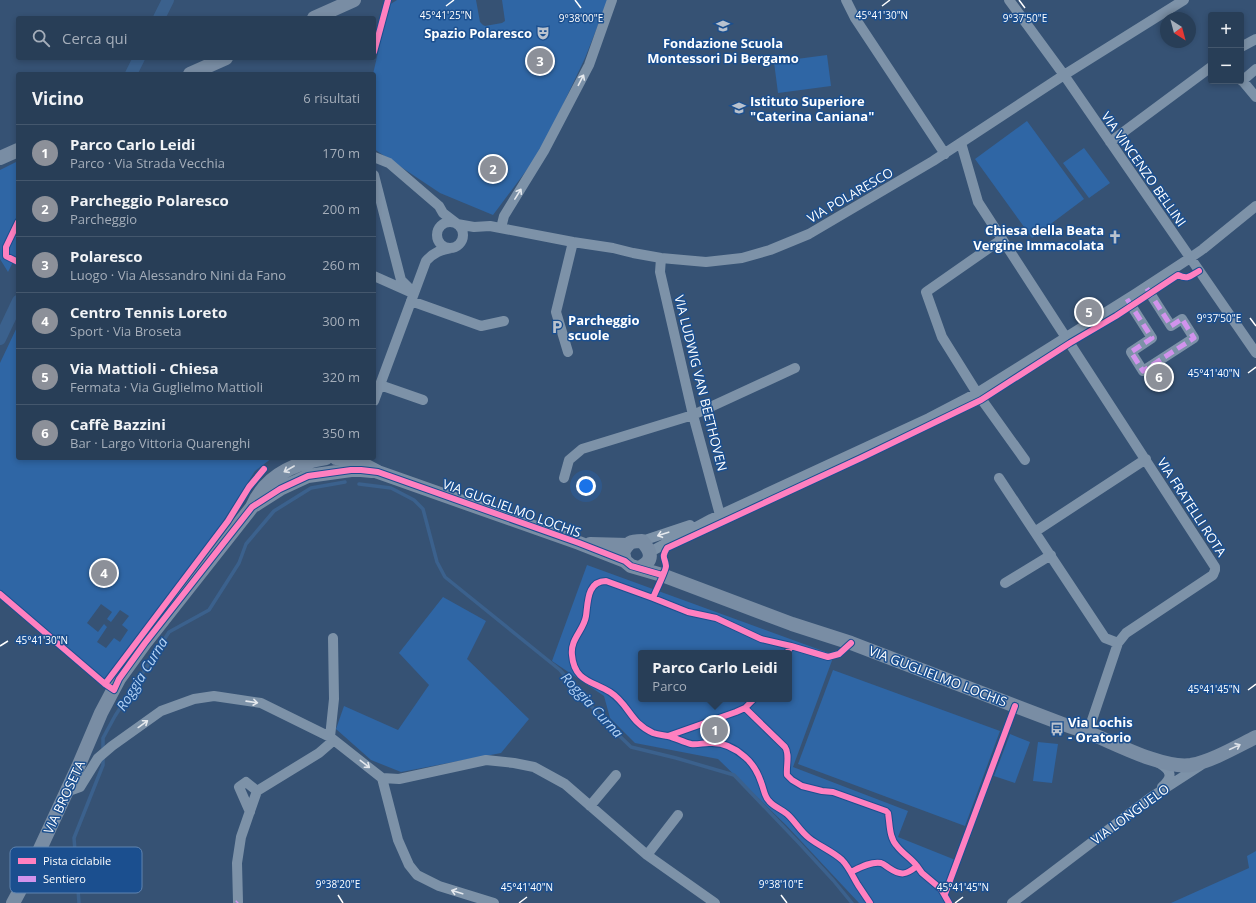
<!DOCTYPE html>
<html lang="it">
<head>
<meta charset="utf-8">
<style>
  :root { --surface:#283e57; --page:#344961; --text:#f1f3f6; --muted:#a5aeba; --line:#44576d; --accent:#8c9099 }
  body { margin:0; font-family:"Open Sans",sans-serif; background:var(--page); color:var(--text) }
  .controls { position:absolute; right:12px; top:12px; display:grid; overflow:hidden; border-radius:4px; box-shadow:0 2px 6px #0003 }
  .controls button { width:36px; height:36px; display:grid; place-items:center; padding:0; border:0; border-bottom:1px solid var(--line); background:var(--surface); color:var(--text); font:20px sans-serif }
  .compass { position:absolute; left:1160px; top:12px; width:36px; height:36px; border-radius:50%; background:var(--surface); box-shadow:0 2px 6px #0003; rotate:144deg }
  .you { position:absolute; left:586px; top:486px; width:14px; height:14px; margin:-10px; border:3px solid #fff; border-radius:50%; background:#1a73e8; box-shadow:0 0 0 6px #1a73e833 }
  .badge { display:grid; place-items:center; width:26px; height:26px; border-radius:50%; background:var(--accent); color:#fff; font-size:13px; font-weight:700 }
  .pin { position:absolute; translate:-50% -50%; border:2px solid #fff; box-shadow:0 1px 4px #0006 }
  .popup { position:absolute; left:638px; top:650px; width:154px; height:52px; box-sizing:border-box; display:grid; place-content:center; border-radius:4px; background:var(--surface); filter:drop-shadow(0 1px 3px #0005); font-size:13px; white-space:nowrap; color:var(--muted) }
  .popup b { font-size:15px; color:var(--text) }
  .popup::after { content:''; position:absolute; left:50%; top:100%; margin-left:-8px; border:8px solid transparent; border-top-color:var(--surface) }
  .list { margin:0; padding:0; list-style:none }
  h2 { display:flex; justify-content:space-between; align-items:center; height:52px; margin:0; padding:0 16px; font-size:17px }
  h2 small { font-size:13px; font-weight:400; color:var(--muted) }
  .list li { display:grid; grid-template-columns:26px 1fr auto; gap:12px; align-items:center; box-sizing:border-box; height:56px; padding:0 16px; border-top:1px solid var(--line) }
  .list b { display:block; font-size:15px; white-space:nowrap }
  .list p { margin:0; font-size:13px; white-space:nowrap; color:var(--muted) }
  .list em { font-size:13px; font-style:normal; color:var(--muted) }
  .icon { flex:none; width:22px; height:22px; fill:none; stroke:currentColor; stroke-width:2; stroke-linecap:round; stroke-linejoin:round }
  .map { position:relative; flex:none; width:1256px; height:903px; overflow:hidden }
  .search { position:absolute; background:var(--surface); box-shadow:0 2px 6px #0003; left:16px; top:16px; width:360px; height:44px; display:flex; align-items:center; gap:10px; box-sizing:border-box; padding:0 14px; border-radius:4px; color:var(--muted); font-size:15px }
  .panel { position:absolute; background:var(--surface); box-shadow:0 2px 6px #0003; left:16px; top:72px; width:360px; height:388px; border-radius:4px }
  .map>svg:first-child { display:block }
</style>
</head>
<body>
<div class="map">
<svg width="1256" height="903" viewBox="0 0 1256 903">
  <rect width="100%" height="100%" fill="#365274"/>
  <path fill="#2f66a5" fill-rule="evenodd" d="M397,0H476L480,22L483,25L485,26L502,23L505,21L502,0H608L585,58L541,151L493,215L440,193L374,149L373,74L389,5Z
    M827,55L831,86L778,93L774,62Z
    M1027,121L1084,199L1032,238L975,159Z
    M1084,148L1110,183L1089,198L1063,163Z
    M18,161V252L8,272L0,259V170Z
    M18,325V458H272L255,471L220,526L106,680L0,590V363ZM101,604L112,612L107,619L111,622L120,610L129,616L122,625L128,630L120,642L114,638L106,648L97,642L107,627L104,624L98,632L87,623Z
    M587,565L834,655L793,767L908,811L898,837L958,861L945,891L951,903H859L786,825L718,759L635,743L610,718L604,696L552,661ZM641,653H789V699H641Z
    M443,597L486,621L467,659L529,719L501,753L401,772L371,760L336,729L344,706L398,730L429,685L399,653Z
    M833,670L1000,731L965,826L798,764Z
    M1010,734L1030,742L1015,783L994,776Z
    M1038,742L1058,744L1052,783L1033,781Z
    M1256,851V903H1171L1249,868L1247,856Z"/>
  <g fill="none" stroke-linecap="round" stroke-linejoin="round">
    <path stroke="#3b618d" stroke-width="3.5" d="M359,484L391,488L414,500L423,509L437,562L445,577L560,670L606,723L631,747L676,758L734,775L799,843L833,880L852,903
      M79,903L74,838L103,765V738L115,716L169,632L209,610L239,563L246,544L274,511L311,488L345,482"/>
    <path stroke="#3b618d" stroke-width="12" d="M159,18L168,0
      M131,74L139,58
      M0,339L18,301"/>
    <path stroke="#7d92a8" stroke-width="10" d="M846,0L855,18L945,154
      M1009,0L1064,75L1256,353
      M1241,47L1256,39
      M1241,79L1256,97
      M1242,81L1256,69
      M1110,142L1211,67
      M961,143L978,202L1215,567V570L1213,575L1126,633L1118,643L1088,732
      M374,157L389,163L439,206L443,213L456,223
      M374,175L401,280L414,293
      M437 235a13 13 0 1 1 26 0a13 13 0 1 1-26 0Z
      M457,224L474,227L490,226L573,242L613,248L633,253L661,258L706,262L742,258L770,250L809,234L933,161L1064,75L1184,0
      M501,228L504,216L544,151L589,65L612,0
      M1002,239L926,292L942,337L977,393L1025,460
      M661,258L660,272L693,415L720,515
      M374,276L410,292
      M1127,299L1152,338L1131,352L1143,371L1194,338L1182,319L1171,326L1146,287
      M411,301L481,326L504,321
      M568,352L556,312L573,242
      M380,385L423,400
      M374,401L426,261C434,252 441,250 451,248
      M564,478L569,460L582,449L693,415L795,368
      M999,478L1105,638L1118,643
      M1036,531L1146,459
      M642,541L690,525
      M650,552L711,519L929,418L977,393L1135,294L1190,258L1203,249L1256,206
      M1005,583L1051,555
      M330,737L334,699L333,638
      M1159,763C1172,771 1173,777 1162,787
      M382,778L398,840L409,865L417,875L439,886L494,903
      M66,792L80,787L98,758L112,746L161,711L194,699L214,696L261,703L330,737L382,778L399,779L486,760L514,763L534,767L565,784L647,855L715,903
      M590,806L616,775
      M250,812L239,787L246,782L257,791
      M647,855L678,815
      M238,902L237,863L241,837L257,791L319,753L334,740
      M1012,903L1150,798L1201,765"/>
    <path stroke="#798da4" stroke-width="14" d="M314,18L354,0
      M190,74L226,58
      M0,158L18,150
      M336,458L353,459L378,472L579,543L625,561L631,566L662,575L792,624L851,643L1060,723C1071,727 1082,730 1092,734C1118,745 1164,769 1191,765C1212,761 1236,747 1256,737
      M255,505L280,489L308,476L351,470H361L372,471
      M590,544L628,545
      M625,561L623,552C629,542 630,541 642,541C652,552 654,561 639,568
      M13,903L27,877L78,767L101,713L119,679L145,643L252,507C265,476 293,463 326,458"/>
    <path stroke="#d193ec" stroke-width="5" stroke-dasharray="10 5" stroke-linecap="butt" d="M1127,299L1152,338L1131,352L1143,371L1194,338L1182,319L1171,326L1146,287
      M237,903L238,902"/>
    <g stroke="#1b4f8f" stroke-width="8">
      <path id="cycleway" d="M374,52L388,0
        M18,222L6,247V256L18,262
        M0,594L105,684L114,690L119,679L145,643L252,507L280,489L308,476L351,470H361L378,472L579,543L625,561L631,566L662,575
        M653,598L688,612L716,618L761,639L791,646L787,653
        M791,646L828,657L839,654L851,643
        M105,684L228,521L249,487L264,469
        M745,708L785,747C790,754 786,766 787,775L792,780L802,786L822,791L833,792L886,811L888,813C890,824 889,838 897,846C903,854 911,858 917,866
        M668,736L736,712L745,708L754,699
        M851,872C859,868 871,861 881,863C884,864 886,866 889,868C901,876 906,875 917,866L922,873L941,889L949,903
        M945,894L1015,706
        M870,903C866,897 862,891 858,885C853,877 849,867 842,860C832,851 819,846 809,838C800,831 795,821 787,814C781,809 774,807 769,801C764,796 764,789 761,782C758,773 752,763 745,757C735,748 722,742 709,743C703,743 697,745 691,744C683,742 676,738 668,736C663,735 658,735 653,733C630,723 629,704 610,692C592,681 574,681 572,655C570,639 584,630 586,616C588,602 587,581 606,581L653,598C655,592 666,571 666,566C665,557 661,558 667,548L861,458L981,400L1070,343L1116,316L1178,275C1188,280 1190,276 1199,271"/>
    </g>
    <use href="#cycleway" stroke="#ff80c0" stroke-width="6"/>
  </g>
  <defs><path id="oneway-shaft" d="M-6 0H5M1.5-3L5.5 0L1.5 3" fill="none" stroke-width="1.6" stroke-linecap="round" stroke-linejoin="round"/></defs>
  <g stroke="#e5e9ee">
    <use href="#oneway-shaft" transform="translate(581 80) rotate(-63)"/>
    <use href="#oneway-shaft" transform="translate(518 194) rotate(-58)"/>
    <use href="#oneway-shaft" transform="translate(663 534) rotate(162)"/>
    <use href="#oneway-shaft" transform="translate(252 702) rotate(8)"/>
    <use href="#oneway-shaft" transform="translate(143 724) rotate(-36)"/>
    <use href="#oneway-shaft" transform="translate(365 764) rotate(38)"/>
    <use href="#oneway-shaft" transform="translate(457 892) rotate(-163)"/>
  </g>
  <g stroke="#dee2e8">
    <use href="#oneway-shaft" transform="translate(289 469) rotate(150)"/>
    <use href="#oneway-shaft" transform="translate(1235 747) rotate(-25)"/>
  </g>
  <path fill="none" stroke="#fff" stroke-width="1.5" d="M575,0L581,8M1019,0L1025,8M446,6L454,0M882,6L890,0M1250,318L1256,326M1248,373L1256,367M0,646L8,641M1248,690L1256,684M338,895L343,903M781,895L787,903M519,903L527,897M955,903L963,897"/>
  <defs>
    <g id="school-bare" transform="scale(1.08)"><path d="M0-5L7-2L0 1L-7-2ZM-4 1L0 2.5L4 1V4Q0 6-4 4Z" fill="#b9c2ce" stroke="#1b4f8f" stroke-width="2.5" paint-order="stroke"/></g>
    <g id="theatre-bare" transform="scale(1.08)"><path d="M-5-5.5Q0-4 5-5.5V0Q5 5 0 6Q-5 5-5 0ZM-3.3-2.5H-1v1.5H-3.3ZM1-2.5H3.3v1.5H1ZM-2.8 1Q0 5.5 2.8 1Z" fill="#b9c2ce" stroke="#1b4f8f" stroke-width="2.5" paint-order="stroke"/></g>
    <g id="church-bare" transform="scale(1.08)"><path d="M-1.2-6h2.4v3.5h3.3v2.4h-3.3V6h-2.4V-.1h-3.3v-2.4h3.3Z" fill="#b9c2ce" stroke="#1b4f8f" stroke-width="2.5" paint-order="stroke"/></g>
    <g id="parking-bare" transform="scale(1.08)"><path d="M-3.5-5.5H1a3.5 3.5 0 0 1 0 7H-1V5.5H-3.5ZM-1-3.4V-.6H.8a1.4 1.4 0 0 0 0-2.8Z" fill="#b9c2ce" stroke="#1b4f8f" stroke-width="2.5" paint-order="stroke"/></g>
    <g id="bus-bare" transform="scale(1.08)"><path d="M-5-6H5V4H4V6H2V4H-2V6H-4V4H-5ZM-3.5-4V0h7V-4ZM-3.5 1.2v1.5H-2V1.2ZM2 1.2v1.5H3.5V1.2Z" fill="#b9c2ce" stroke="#1b4f8f" stroke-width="2.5" paint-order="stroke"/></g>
  </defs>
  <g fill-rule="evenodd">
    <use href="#school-bare" x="723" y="26"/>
    <use href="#theatre-bare" x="543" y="33"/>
    <use href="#school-bare" x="739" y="108"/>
    <use href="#church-bare" x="1115" y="237"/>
    <use href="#parking-bare" x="557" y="327"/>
    <use href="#bus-bare" x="1057" y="729"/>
  </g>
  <g text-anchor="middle" stroke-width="3" stroke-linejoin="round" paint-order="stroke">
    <g font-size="13" font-weight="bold" fill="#fff" stroke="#1b4f8f" text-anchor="start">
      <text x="532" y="38" text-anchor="end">Spazio Polaresco</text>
      <text x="723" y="48" text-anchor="middle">Fondazione Scuola<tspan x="723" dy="15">Montessori Di Bergamo</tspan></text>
      <text x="750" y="106">Istituto Superiore<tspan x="750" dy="15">"Caterina Caniana"</tspan></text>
      <text x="1104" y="235" text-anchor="end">Chiesa della Beata<tspan x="1104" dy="15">Vergine Immacolata</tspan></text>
      <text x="568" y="325">Parcheggio<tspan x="568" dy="15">scuole</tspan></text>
      <text x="1068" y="727">Via Lochis<tspan x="1068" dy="15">- Oratorio</tspan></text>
    </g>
    <g font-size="13" fill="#fff" stroke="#1b4f8f">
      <text transform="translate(1144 169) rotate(55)" y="5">VIA VINCENZO BELLINI</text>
      <text transform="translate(850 195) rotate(-30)" y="5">VIA POLARESCO</text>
      <text transform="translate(701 383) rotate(76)" y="5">VIA LUDWIG VAN BEETHOVEN</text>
      <text transform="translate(1192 507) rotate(57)" y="5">VIA FRATELLI ROTA</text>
      <text transform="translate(512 508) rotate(20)" y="5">VIA GUGLIELMO LOCHIS</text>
      <text transform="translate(938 676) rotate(21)" y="5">VIA GUGLIELMO LOCHIS</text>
      <text transform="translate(64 797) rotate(-65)" y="5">VIA BROSETA</text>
      <text transform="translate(1130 814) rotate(-36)" y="5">VIA LONGUELO</text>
    </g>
    <g font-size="14" font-style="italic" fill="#b5d3f5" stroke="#1b4f8f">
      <text transform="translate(142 674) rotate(-58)" y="5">Roggia Curna</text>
      <text transform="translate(592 705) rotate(47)" y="5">Roggia Curna</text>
    </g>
  </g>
  <rect x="10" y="847" width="132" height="46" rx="6" fill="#1b4f8f" stroke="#5f84b1" stroke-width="1"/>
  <rect x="18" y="858" width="18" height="6" fill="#ff80c0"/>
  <rect x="18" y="876" width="18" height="6" fill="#d193ec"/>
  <g font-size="11" fill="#fff">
    <text x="43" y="865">Pista ciclabile</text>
    <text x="43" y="883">Sentiero</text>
  </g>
  <g font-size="10" text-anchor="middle" fill="#fff" stroke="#1b4f8f" stroke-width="3" stroke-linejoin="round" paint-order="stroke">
    <text x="446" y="19">45°41'25"N</text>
    <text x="882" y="19">45°41'30"N</text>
    <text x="581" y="22">9°38'00"E</text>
    <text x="1025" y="22">9°37'50"E</text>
    <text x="1219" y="322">9°37'50"E</text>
    <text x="1214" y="377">45°41'40"N</text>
    <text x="42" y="644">45°41'30"N</text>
    <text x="1214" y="693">45°41'45"N</text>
    <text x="338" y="888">9°38'20"E</text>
    <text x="781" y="888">9°38'10"E</text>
    <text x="527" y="891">45°41'40"N</text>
    <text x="963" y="891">45°41'45"N</text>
  </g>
</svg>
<div class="controls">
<button>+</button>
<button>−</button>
</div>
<svg class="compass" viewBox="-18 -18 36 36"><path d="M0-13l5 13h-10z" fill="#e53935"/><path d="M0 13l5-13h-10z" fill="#a5aeba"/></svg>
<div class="you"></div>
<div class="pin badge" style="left:715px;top:730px">1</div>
<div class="popup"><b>Parco Carlo Leidi</b>Parco</div>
<div class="pin badge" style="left:493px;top:169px">2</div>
<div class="pin badge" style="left:540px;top:61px">3</div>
<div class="pin badge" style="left:104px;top:573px">4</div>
<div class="pin badge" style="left:1089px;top:312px">5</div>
<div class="pin badge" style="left:1159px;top:377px">6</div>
<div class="search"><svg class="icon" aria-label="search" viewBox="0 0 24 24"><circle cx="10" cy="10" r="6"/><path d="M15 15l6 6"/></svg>Cerca qui</div>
<section class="panel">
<h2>Vicino<small>6 risultati</small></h2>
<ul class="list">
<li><span class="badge">1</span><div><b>Parco Carlo Leidi</b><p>Parco · Via Strada Vecchia</p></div><em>170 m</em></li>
<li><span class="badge">2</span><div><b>Parcheggio Polaresco</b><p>Parcheggio</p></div><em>200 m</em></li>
<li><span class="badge">3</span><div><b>Polaresco</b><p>Luogo · Via Alessandro Nini da Fano</p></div><em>260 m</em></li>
<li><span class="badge">4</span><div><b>Centro Tennis Loreto</b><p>Sport · Via Broseta</p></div><em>300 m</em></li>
<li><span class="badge">5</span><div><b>Via Mattioli - Chiesa</b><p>Fermata · Via Guglielmo Mattioli</p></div><em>320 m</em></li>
<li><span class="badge">6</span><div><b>Caffè Bazzini</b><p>Bar · Largo Vittoria Quarenghi</p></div><em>350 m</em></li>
</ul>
</section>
</div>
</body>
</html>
